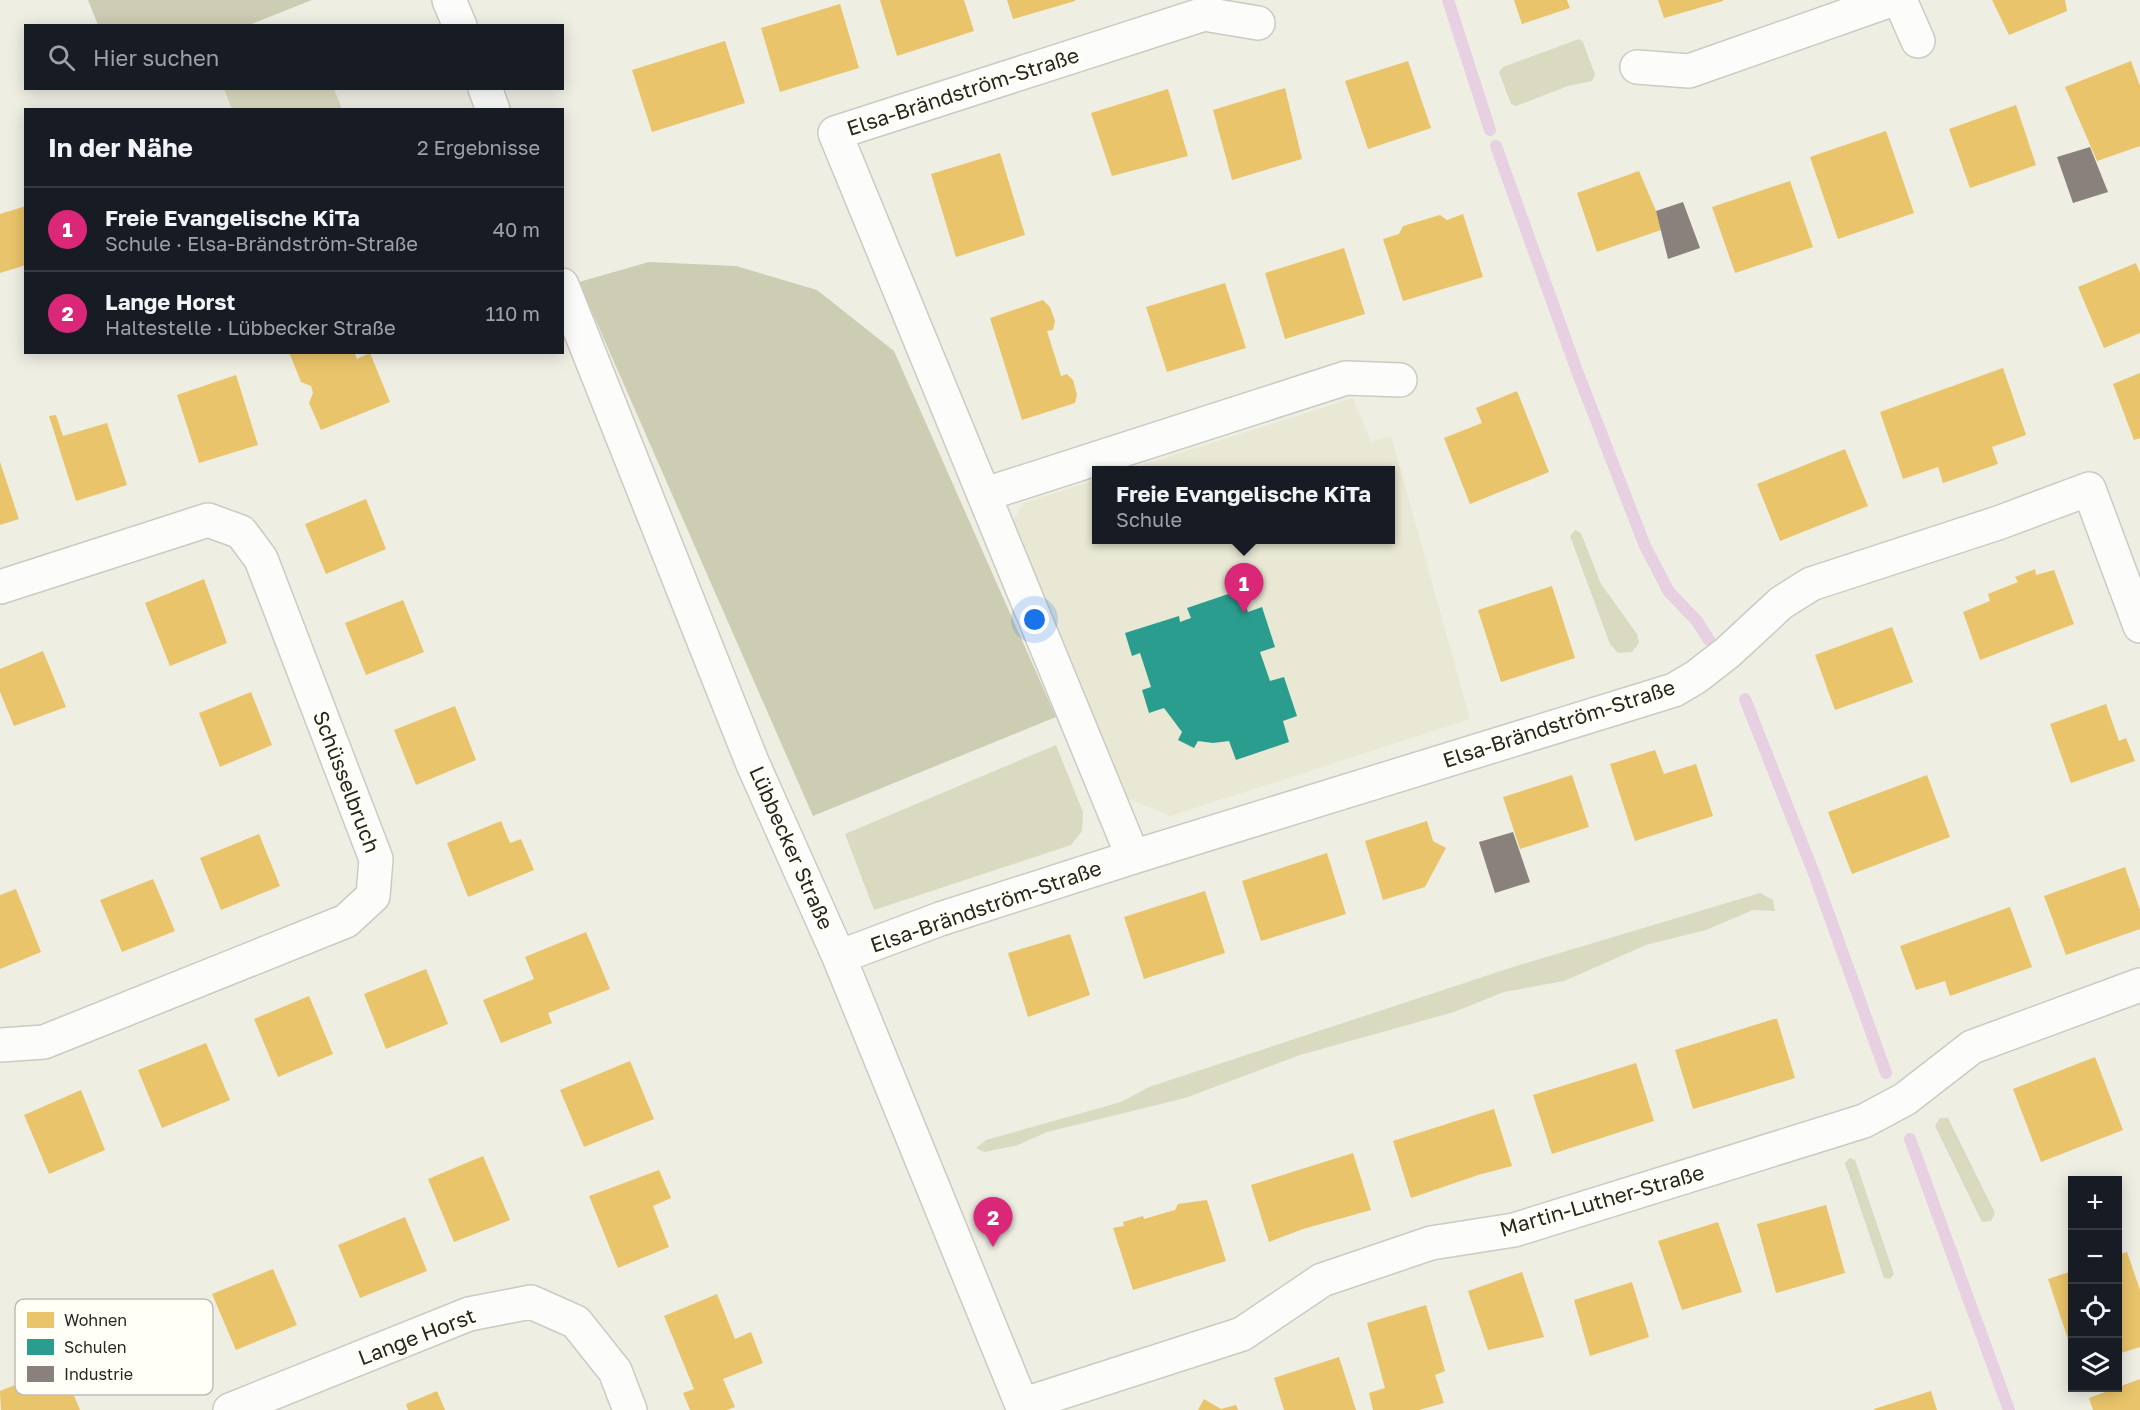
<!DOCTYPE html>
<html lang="de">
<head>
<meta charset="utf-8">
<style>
  :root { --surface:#171b24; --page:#20242c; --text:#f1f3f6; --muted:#9ea1a6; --line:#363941; --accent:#db2777 }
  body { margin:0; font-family:"Golos Text",sans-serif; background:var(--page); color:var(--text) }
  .controls { position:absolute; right:18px; bottom:18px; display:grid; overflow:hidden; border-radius:0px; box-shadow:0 3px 15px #0003 }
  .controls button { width:54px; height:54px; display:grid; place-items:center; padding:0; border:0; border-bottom:2px solid var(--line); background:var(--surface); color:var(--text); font:30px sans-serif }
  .you { position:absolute; left:1035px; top:620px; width:21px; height:21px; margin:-15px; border:4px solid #fff; border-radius:50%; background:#1a73e8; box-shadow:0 0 0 9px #1a73e833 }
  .badge { display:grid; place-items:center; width:39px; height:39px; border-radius:50%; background:var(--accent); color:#fff; font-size:20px; font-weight:700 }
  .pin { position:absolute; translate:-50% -50px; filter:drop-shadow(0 2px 3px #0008) }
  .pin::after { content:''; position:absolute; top:32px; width:21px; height:18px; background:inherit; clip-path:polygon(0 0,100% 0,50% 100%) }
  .popup { position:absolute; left:1092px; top:466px; width:303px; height:78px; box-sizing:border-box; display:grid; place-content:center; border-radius:0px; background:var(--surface); filter:drop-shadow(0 2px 4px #0005); font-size:20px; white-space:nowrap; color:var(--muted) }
  .popup b { font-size:22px; color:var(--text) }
  .popup::after { content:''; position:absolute; left:50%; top:100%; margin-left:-12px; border:12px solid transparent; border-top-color:var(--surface) }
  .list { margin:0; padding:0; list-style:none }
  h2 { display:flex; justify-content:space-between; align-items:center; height:78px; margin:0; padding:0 24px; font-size:26px }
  h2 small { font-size:20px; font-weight:400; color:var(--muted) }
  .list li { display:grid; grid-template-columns:39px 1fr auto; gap:18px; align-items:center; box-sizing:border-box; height:84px; padding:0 24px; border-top:2px solid var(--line) }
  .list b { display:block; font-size:22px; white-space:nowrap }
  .list p { margin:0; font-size:20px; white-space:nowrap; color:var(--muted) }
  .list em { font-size:20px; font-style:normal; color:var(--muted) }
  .icon { flex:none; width:33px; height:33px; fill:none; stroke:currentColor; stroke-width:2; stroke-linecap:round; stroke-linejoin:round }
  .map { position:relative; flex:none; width:2140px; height:1410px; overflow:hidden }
  .search { position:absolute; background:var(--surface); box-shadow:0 3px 15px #0003; left:24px; top:24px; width:540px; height:66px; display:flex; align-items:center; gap:15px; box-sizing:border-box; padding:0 21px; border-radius:0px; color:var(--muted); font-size:22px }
  .panel { position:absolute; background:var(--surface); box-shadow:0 3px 15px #0003; left:24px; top:108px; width:540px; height:246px; border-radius:0px }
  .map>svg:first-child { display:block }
</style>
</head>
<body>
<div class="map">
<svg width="2140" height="1410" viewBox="0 0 2140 1410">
  <rect width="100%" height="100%" fill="#eeeee3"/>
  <path fill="#e8e8d4" d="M1353,398L1371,442L1391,436L1470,719L1170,816L1123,796L1011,523L1024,503L1097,480V540H1391V470H1127Z"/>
  <path fill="#dadac0" d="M1579,39L1583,42L1595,75L1592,81L1568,86L1516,106L1511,104L1499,72L1503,67Z
    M224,89H334L342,109H232Z
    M1575,530L1581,533L1601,584L1637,634L1639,643L1632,652L1618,653L1610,644L1570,536Z
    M1056,745L1083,812L1082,831L1071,845L874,910L845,834Z
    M1760,893L1773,900L1775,911L1753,910L1706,930L1646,945L1564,981L1504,992L1454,1012L1300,1055L1185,1098L1047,1132L1018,1145L985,1152L976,1148L986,1140L1121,1102L1149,1087L1513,967Z
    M1940,1118H1948L1995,1213L1991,1221L1982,1222L1935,1126Z
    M1850,1158L1855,1160L1894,1274L1890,1279L1884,1278L1845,1163Z"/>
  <path fill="#cdcdb3" d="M88,0H312L249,25H98Z
    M649,262L736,266L817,290L894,351L1056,717L813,816L579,282Z"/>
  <path fill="#e9c46a" d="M880,0H964L974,31L897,56Z
    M1007,0H1075V1L1013,19Z
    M1514,0H1567L1570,8L1522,24Z
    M1658,0H1723V1L1664,18Z
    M1992,0H2065L2067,11L2009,35Z
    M840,4L859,68L780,92L761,28Z
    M725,41L745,103L652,132L632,70Z
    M1408,61L1431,128L1368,149L1345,81Z
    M2131,61L2140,86V146L2097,161L2065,87Z
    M1285,88L1302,159L1232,180L1213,110Z
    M1168,89L1188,156L1112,176L1091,113Z
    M2016,105L2036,165L1970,188L1949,129Z
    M1886,131L1914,213L1838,239L1810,157Z
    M1000,153L1025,235L956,257L931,174Z
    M1639,171L1656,211L1661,230L1597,252L1577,193Z
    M1790,181L1813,247L1735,273L1712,207Z
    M26,206V265L0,273V214Z
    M1463,214L1483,277L1403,301L1383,239L1399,234L1403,226L1440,215L1447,220Z
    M1344,248L1365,314L1285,339L1265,273Z
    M2136,263L2140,273V333L2104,348L2078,287Z
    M1225,283L1246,348L1167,372L1146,307Z
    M1043,300L1050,307L1055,321L1053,330L1047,331L1061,376L1067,374L1073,380L1077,395L1075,403L1022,420L990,318Z
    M289,352H354L357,359L370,353L390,402L321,430L309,403L313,393L311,386L301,382Z
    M2003,368L2026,435L1992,447L1998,464L1943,483L1938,467L1903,479L1880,412Z
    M2140,373V438L2134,440L2113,384Z
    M236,375L258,445L199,463L177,395Z
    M1517,391L1549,472L1470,504L1444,438L1482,423L1476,408Z
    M56,415L63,436L107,423L127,485L76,501L49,416Z
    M1845,449L1868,506L1780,541L1757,484Z
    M0,462L19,519L0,525Z
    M366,499L386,549L326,574L305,524Z
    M2035,569L2036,575L2054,570L2074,624L1980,660L1963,612L1990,601L1988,594L2018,582L2015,577Z
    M204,579L227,643L170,666L145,603Z
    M1552,586L1575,658L1501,682L1478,610Z
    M403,600L424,652L366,675L345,623Z
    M1892,627L1913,682L1835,710L1815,655Z
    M43,651L66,707L14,726L0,692V669Z
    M251,692L272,745L220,767L199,713Z
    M2106,704L2119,741L2126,738L2135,761L2071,783L2050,724Z
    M455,706L476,760L416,785L394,730Z
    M1655,750L1664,774L1696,764L1713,816L1635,841L1610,764Z
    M1572,775L1589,827L1520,849L1503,797Z
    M1927,775L1950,837L1852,874L1828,812Z
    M501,821L510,843L521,839L534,870L468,897L447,843Z
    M1427,821L1433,841L1446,848L1425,887L1383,900L1365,841Z
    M259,834L280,886L221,910L200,858Z
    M1327,853L1346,914L1261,941L1242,881Z
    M2125,867L2140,910V929L2066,955L2044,896Z
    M153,879L175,931L122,952L100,900Z
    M16,889L41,952L0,969V895Z
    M1205,891L1225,953L1144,979L1124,917Z
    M2010,907L2032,967L1950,996L1945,981L1916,990L1900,946Z
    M586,932L610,989L548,1013L552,1023L501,1043L483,1000L534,979L525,957Z
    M1070,934L1090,995L1028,1017L1008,953Z
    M426,969L448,1024L386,1049L364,994Z
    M309,996L333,1054L278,1077L254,1019Z
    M1774,1019H1777L1795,1078L1693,1109L1675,1050Z
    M206,1043L230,1100L162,1128L138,1070Z
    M2095,1057L2123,1130L2041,1162L2013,1089Z
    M630,1061L654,1119L584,1147L560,1090Z
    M1636,1063L1654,1121L1552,1154L1533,1095Z
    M81,1090L105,1150L49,1174L24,1115Z
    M1494,1109L1512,1166L1478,1175L1411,1198L1393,1141Z
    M1353,1153L1371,1210L1303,1229L1269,1242L1251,1185Z
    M483,1156L510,1220L454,1242L428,1179Z
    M659,1170L671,1198L653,1206L669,1247L618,1268L589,1196Z
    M1207,1200L1226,1261L1133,1290L1113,1228L1124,1226L1123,1222L1143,1216L1144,1219L1175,1210L1178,1204Z
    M1826,1205L1845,1273L1776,1293L1757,1224Z
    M405,1217L427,1271L360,1298L338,1245Z
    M1718,1222L1742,1292L1682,1310L1658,1241Z
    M2127,1252L2140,1290V1347L2118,1354V1255Z
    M273,1269L297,1325L236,1350L212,1294Z
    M2072,1271V1351L2048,1279Z
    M1522,1272L1544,1337L1488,1350L1468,1291Z
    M1632,1282L1649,1337L1590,1356L1574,1300Z
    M717,1294L735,1339L751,1332L763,1363L723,1379L735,1407L727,1410H690L683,1393L694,1389L664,1316Z
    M1426,1305L1445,1371L1435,1375L1444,1403L1419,1410H1373L1369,1393L1385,1388L1367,1323Z
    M163,1313L186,1370L130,1393L107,1336Z
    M1339,1357L1356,1410H1284L1274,1378Z
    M62,1366L80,1410H1L0,1391Z
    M2140,1379V1410H2093L2089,1398Z
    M437,1391L445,1410H408L406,1404Z
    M1931,1391L1937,1410H1874V1409Z
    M1204,1399L1221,1409L1236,1405L1238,1410H1198Z"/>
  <path fill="#2a9d8f" d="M1240,590L1248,612L1262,607L1275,647L1260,652L1270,681L1284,677L1297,716L1283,721L1289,742L1236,760L1229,741L1213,743L1198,741L1194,748L1178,740L1182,732L1164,708L1149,713L1142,690L1151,687L1140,653L1132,656L1125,633L1179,616L1180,622L1191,618L1187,608Z"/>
  <path fill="#8a817c" d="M2090,147L2108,192L2073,203L2057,157Z
    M1683,202L1700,248L1668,259L1656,211Z
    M1513,832L1530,882L1495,893L1479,842Z"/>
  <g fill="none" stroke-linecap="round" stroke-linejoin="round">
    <path stroke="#e7d0e1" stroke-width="12" d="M1448,0L1490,130
      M1496,146L1577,371L1645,546L1669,592L1697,621L1709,640
      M1745,699L1815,876L1886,1073
      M1910,1139L2009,1410"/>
    <g stroke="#cbcbc3" stroke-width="36">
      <path id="minor" d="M449,0L460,26
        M1900,0L1918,41
        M1637,67L1689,71L1891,0
        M485,88L493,110
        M562,285L752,762L839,957L1024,1410
        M986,494L1346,378L1400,380
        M0,587L208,520L241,532L261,559L376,859L373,896L346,921L44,1042L0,1045
        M1133,857L835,133L1204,14L1258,23
        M839,957L940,919L1133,857L1674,690L1696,677L1727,653L1781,603L1811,584L1998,523L2089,489L2140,626
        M1022,1405L1242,1334L1322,1280L1431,1243L1514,1230L1864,1121L1905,1099L1972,1047L2140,985
        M230,1410L469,1314L531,1302L576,1322L615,1371L630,1410"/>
    </g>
    <use href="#minor" stroke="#fcfcfb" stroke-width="33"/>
  </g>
  <g text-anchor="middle" stroke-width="6" stroke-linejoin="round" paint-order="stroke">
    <g font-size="21" fill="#272720" stroke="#fffff7">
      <text transform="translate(963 92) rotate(-18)" y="7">Elsa-Brändström-Straße</text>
      <text transform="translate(1559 724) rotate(-18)" y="7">Elsa-Brändström-Straße</text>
      <text transform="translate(346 782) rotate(69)" y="7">Schüsselbruch</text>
      <text transform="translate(791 848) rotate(66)" y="7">Lübbecker Straße</text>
      <text transform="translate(986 907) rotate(-19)" y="7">Elsa-Brändström-Straße</text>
      <text transform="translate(1602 1201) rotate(-16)" y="7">Martin-Luther-Straße</text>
      <text transform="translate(417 1337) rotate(-21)" y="7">Lange Horst</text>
    </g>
  </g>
  <rect x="15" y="1299" width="198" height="96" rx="9" fill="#fffff7" stroke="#bebeb6" stroke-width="1.5"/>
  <rect x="27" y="1312" width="27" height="16" fill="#e9c46a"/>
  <rect x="27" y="1339" width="27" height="16" fill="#2a9d8f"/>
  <rect x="27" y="1366" width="27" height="16" fill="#8a817c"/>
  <g font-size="16" fill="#272720">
    <text x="64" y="1326">Wohnen</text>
    <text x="64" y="1353">Schulen</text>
    <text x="64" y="1380">Industrie</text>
  </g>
</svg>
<div class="controls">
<button>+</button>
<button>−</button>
<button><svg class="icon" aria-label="locate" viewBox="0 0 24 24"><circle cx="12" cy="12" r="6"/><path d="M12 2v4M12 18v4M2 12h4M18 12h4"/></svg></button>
<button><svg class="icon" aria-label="layers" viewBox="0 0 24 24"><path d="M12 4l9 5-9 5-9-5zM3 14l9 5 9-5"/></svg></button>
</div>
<div class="you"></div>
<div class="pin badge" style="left:1244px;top:613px">1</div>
<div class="popup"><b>Freie Evangelische KiTa</b>Schule</div>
<div class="pin badge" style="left:993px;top:1247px">2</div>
<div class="search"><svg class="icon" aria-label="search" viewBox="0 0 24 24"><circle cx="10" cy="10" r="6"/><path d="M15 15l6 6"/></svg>Hier suchen</div>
<section class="panel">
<h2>In der Nähe<small>2 Ergebnisse</small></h2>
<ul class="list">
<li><span class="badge">1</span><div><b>Freie Evangelische KiTa</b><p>Schule · Elsa-Brändström-Straße</p></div><em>40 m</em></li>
<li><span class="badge">2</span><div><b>Lange Horst</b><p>Haltestelle · Lübbecker Straße</p></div><em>110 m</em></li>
</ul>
</section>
</div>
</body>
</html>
